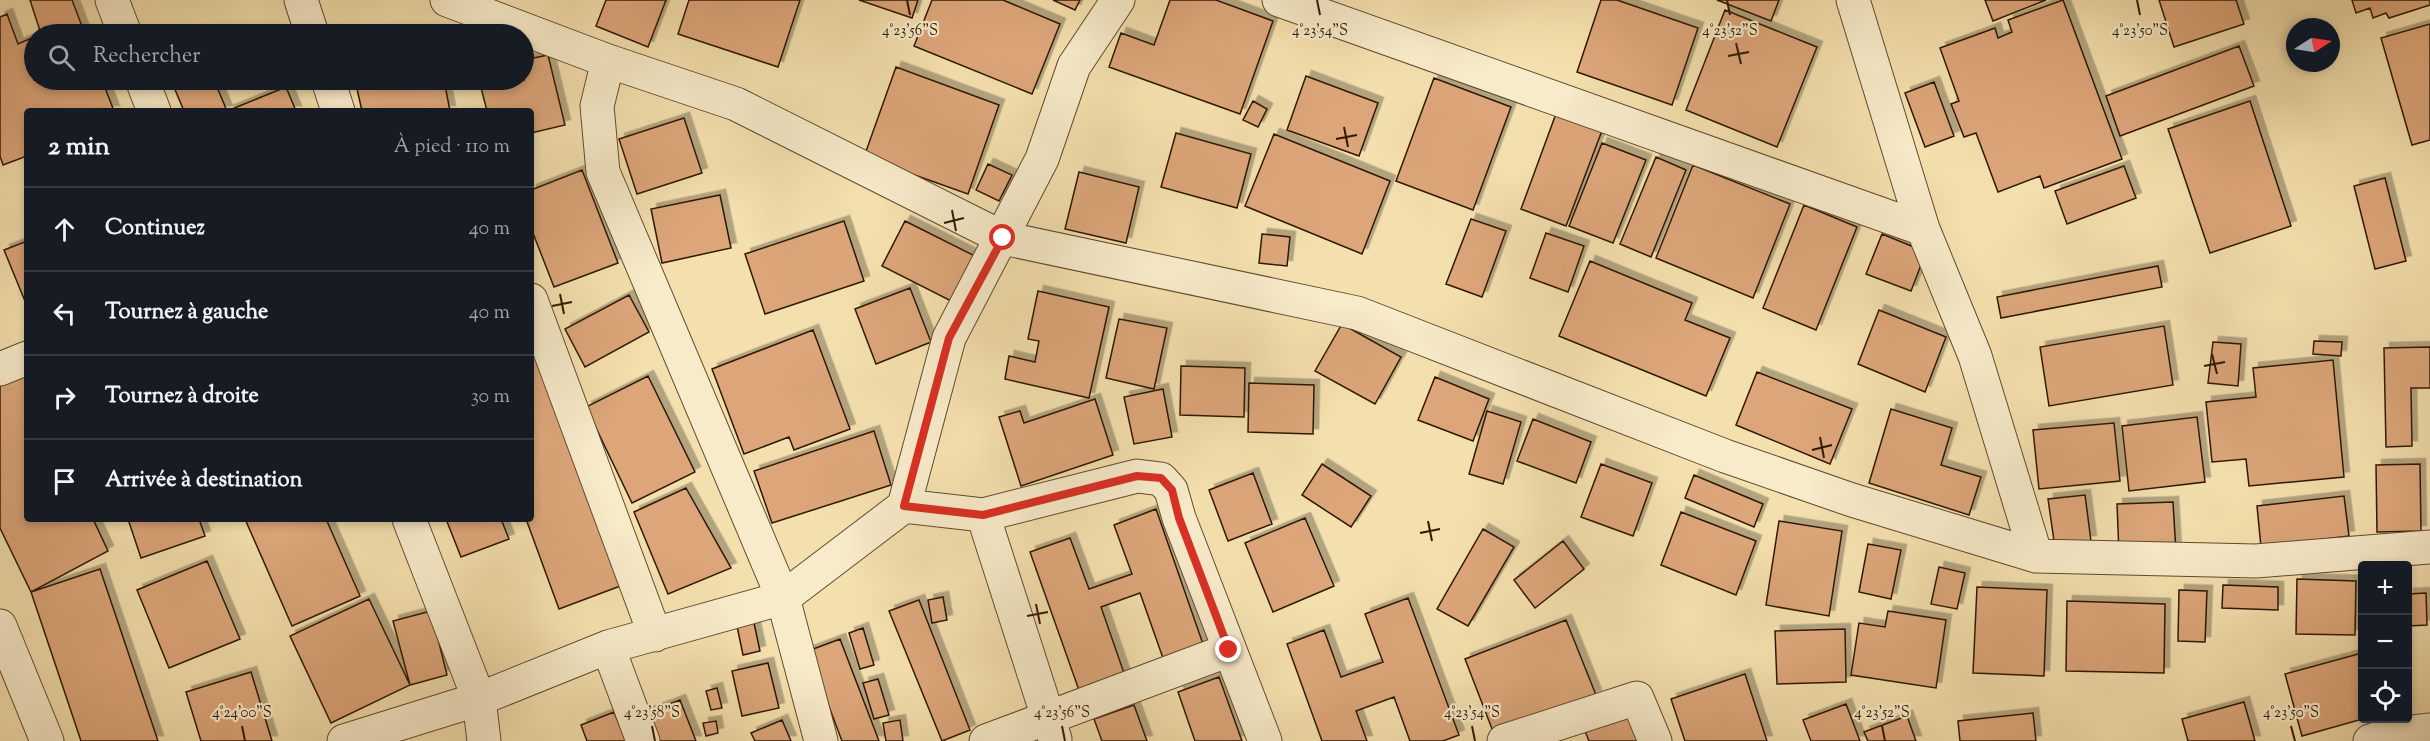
<!DOCTYPE html>
<html lang="fr">
<head>
<meta charset="utf-8">
<style>
  :root { --surface:#171b24; --page:#20242c; --text:#f1f3f6; --muted:#9ea1a6; --line:#363941 }
  body { margin:0; font-family:"Sorts Mill Goudy",serif; background:var(--page); color:var(--text) }
  .controls { position:absolute; right:18px; bottom:18px; display:grid; overflow:hidden; border-radius:6px; box-shadow:0 3px 9px #0003 }
  .controls button { width:54px; height:54px; display:grid; place-items:center; padding:0; border:0; border-bottom:2px solid var(--line); background:var(--surface); color:var(--text); font:30px sans-serif }
  .compass { position:absolute; left:2286px; top:18px; width:54px; height:54px; border-radius:50%; background:var(--surface); box-shadow:0 3px 9px #0003; rotate:78deg }
  .stop { position:absolute; width:18px; height:18px; margin:-14px; border:4px solid #d93025; border-radius:50%; background:#fff }
  .stop.end { background:#d93025; border-color:#fff; box-shadow:0 2px 6px #0008 }
  .list { margin:0; padding:0; list-style:none }
  h2 { display:flex; justify-content:space-between; align-items:center; height:78px; margin:0; padding:0 24px; font-size:26px }
  h2 small { font-size:20px; font-weight:400; color:var(--muted) }
  .list li { display:grid; grid-template-columns:39px 1fr auto; gap:18px; align-items:center; box-sizing:border-box; height:84px; padding:0 24px; border-top:2px solid var(--line) }
  .list b { display:block; font-size:22px; white-space:nowrap }
  .list em { font-size:20px; font-style:normal; color:var(--muted) }
  .icon { flex:none; width:33px; height:33px; fill:none; stroke:currentColor; stroke-width:2; stroke-linecap:round; stroke-linejoin:round }
  .map { position:relative; flex:none; width:2430px; height:741px; overflow:hidden }
  .search { position:absolute; background:var(--surface); box-shadow:0 3px 9px #0003; left:24px; top:24px; width:510px; height:66px; display:flex; align-items:center; gap:15px; box-sizing:border-box; padding:0 21px; border-radius:33px; color:var(--muted); font-size:22px }
  .panel { position:absolute; background:var(--surface); box-shadow:0 3px 9px #0003; left:24px; top:108px; width:510px; height:414px; border-radius:6px }
  .map>svg:first-child { display:block }
</style>
</head>
<body>
<div class="map">
<svg width="2430" height="741" viewBox="0 0 2430 741">
  <defs>
    <filter id="shadow"><feDropShadow dx="5.5" dy="-5.5" stdDeviation="0" flood-color="#0004"/></filter>
  </defs>
  <rect width="100%" height="100%" fill="#f4e0ae"/>
  <filter id="stains"><feTurbulence type="fractalNoise" baseFrequency=".00333" numOctaves="4"/><feColorMatrix values="0 0 0 0 .2 0 0 0 0 .09 0 0 0 0 .02 0 0 0 .5 -.17"/></filter>
  <radialGradient id="worn" r=".72"><stop offset=".6" stop-color="#630" stop-opacity="0"/><stop offset="1" stop-color="#630" stop-opacity=".3"/></radialGradient>
  <path fill="#dca67a" stroke="#2f1904" stroke-width="1.5" filter="url(#shadow)" d="M30,0H72L85,34H41Z
    M606,0H666L648,47L596,26Z
    M689,0H800L778,67L678,34Z
    M859,0H918L912,18Z
    M932,0H1003L1060,24L1032,94L914,46Z
    M1053,0H1080L1075,10Z
    M1170,0H1216L1273,21L1240,114L1109,67L1121,33L1154,45Z
    M1601,0H1617L1698,28L1672,105L1577,72Z
    M1717,0H1779L1771,21Z
    M1985,0H2046L1993,21Z
    M2063,0L2122,159L2044,188L2040,176L1998,192L1976,133L1964,137L1951,104L1959,101L1940,48L1995,28L1998,38L2012,32L2008,20Z
    M2159,0H2236L2244,24L2174,47Z
    M2352,0H2430V5L2389,18L2386,13L2373,18L2370,8L2356,13Z
    M1725,10L1817,47L1777,147L1686,110Z
    M7,14L18,44L34,37V80H102L114,111H27V156L3,165L0,156V17Z
    M2430,24V140L2412,145L2381,38Z
    M2239,46L2254,86L2120,136L2106,96Z
    M548,55L565,125L531,133V111H487L479,80H524V60Z
    M896,67L999,105L968,194L864,157Z
    M1306,76L1378,103L1359,156L1287,130Z
    M1434,78L1511,107L1473,210L1396,181Z
    M171,80H214L227,111H184Z
    M355,80H444L450,111H362Z
    M1934,82L1954,136L1925,147L1905,93Z
    M286,87L296,111H227Z
    M1253,101L1267,109L1258,127L1243,120Z
    M2250,101L2291,226L2210,253L2168,129Z
    M1557,111L1603,128L1566,226L1521,209Z
    M684,118L702,173L637,194L619,139Z
    M1176,133L1251,154L1237,208L1161,187Z
    M1274,134L1390,181L1362,254L1245,206Z
    M1602,143L1646,160L1613,243L1569,226Z
    M1656,157L1686,170L1651,257L1620,244Z
    M988,164L1012,175L999,201L976,190Z
    M1693,165L1790,204L1753,298L1656,258Z
    M2124,166L2136,198L2067,224L2055,191Z
    M582,170L618,263L554,287L531,228V190Z
    M1079,172L1139,187L1126,243L1065,229Z
    M2385,178L2406,261L2375,269L2354,186Z
    M720,195L731,248L662,263L651,209Z
    M1804,205L1857,227L1816,330L1763,308Z
    M1471,219L1506,231L1482,297L1446,284Z
    M844,221L864,281L765,314L745,254Z
    M905,221L985,261L963,307L882,266Z
    M1546,233L1584,246L1568,292L1530,278Z
    M1262,234L1290,237L1287,266L1259,263Z
    M1882,234L1926,252L1911,291L1866,274Z
    M27,241V306L4,250Z
    M1590,261L1692,303L1685,320L1730,338L1706,396L1559,336Z
    M2158,266L2162,287L2001,318L1997,297Z
    M910,288L931,342L876,364L855,309Z
    M1038,291L1109,307L1089,398L1005,379L1009,356L1035,362L1039,341L1028,339Z
    M629,295L649,332L585,367L565,329Z
    M1879,310L1946,337L1925,392L1858,364Z
    M1119,319L1167,328L1154,389L1106,378Z
    M1342,324L1401,357L1375,404L1315,371Z
    M2164,326L2173,385L2049,406L2040,347Z
    M813,330L850,429L794,450L789,437L744,454L712,369Z
    M531,337L623,585L559,609L526,519H531Z
    M2314,341L2342,342L2341,356L2313,354Z
    M2213,342L2241,344L2238,386L2208,383Z
    M2430,347V388H2411L2412,446L2386,447L2384,348Z
    M2333,360L2344,477L2249,486L2246,459L2212,462L2206,402L2256,397L2253,368Z
    M1181,366L1245,368L1244,417L1180,415Z
    M1757,372L1852,409L1830,464L1736,425Z
    M26,374L27,519H93L108,551L31,592L0,528V386Z
    M648,376L695,472L632,503L586,407Z
    M1435,377L1489,399L1473,441L1418,420Z
    M1249,383L1314,385L1313,434L1248,432Z
    M1163,389L1172,437L1134,444L1124,397Z
    M1095,399L1113,455L1021,486L999,417L1020,411L1024,423Z
    M1891,409L1952,428L1941,465L1981,477L1969,515L1869,483Z
    M1487,411L1521,422L1503,484L1469,474Z
    M2197,417L2205,482L2129,491L2122,426Z
    M1533,419L1591,442L1576,483L1517,461Z
    M2114,423L2120,481L2039,489L2033,430Z
    M874,431L891,485L772,523L754,471Z
    M1322,464L1371,496L1351,527L1302,495Z
    M1601,464L1652,483L1633,536L1581,517Z
    M2420,464L2421,531L2377,532L2376,465Z
    M1253,473L1272,524L1228,541L1209,490Z
    M1694,475L1763,504L1754,527L1685,498Z
    M686,488L731,568L668,594L634,512Z
    M2085,495L2091,541H2054L2048,499Z
    M2344,496L2349,536L2261,547L2257,506Z
    M2173,502L2176,552L2119,554L2117,504Z
    M1156,509L1203,644L1163,658L1140,593L1101,607L1125,676L1080,693L1030,552L1070,538L1089,589L1132,574L1114,525Z
    M1681,512L1756,541L1736,595L1661,565Z
    M1305,518L1334,586L1273,612L1245,543Z
    M128,519H199L205,536L141,558Z
    M245,519H326L360,596L292,626Z
    M446,519H501L509,539L461,557Z
    M1779,521L1842,531L1829,616L1766,605Z
    M1483,529L1514,547L1468,626L1437,609Z
    M1563,541L1584,569L1535,608L1514,580Z
    M1868,544L1901,550L1891,599L1859,592Z
    M207,561L240,639L169,668L137,590Z
    M1939,567L1965,573L1957,609L1931,604Z
    M100,569L158,741H81L31,592Z
    M2297,579L2356,581L2355,635L2296,634Z
    M2223,585L2278,587V610L2222,608Z
    M1977,587L2047,590L2044,676L1973,673Z
    M2179,590L2207,591L2205,642L2178,641Z
    M2426,593L2427,625L2408,626V594Z
    M943,597L947,620L932,623L928,600Z
    M1408,598L1459,735L1443,741H1410L1394,697L1356,711L1367,741H1322L1287,644L1324,630L1341,677L1383,662L1365,614Z
    M369,599L410,685L331,723L290,636Z
    M919,600L970,730L942,741L889,611Z
    M2067,601L2165,604L2164,673L2066,671Z
    M431,611L447,675L410,685L393,621Z
    M1888,611L1946,620L1936,688L1851,675L1859,623L1885,627Z
    M1566,620L1596,695L1494,734L1465,659Z
    M754,623L760,651L743,655L737,626Z
    M863,628L874,665L860,669L849,633Z
    M1845,629L1846,682L1777,684L1775,631Z
    M840,639L879,741H842L808,651Z
    M2362,653V718H2366L2302,736L2285,674Z
    M768,663L779,708L742,716L732,671Z
    M251,672L272,741H201L186,692Z
    M1745,674L1767,741H1685L1671,699Z
    M1219,677L1242,741H1195L1178,692Z
    M878,679L889,715L874,719L863,683Z
    M717,688L722,708L711,710L706,691Z
    M680,700L696,741H659L648,712Z
    M2244,702L2255,741H2188L2182,719Z
    M1846,704L1860,741H1811L1803,720Z
    M1134,705L1147,741H1102L1094,719Z
    M1626,710L1638,741H1589L1583,726Z
    M614,712L626,741H587L581,725Z
    M2033,713L2036,741H1960L1958,721Z
    M1907,716L1916,741H1868L1864,732Z
    M782,720L791,741H755L751,733Z
    M900,720L903,741H886L883,723Z
    M716,721L718,733L706,736L703,723Z"/>
  <g fill="none" stroke-linecap="round" stroke-linejoin="round">
    <g stroke="#604b2e" stroke-width="35">
      <path id="minor" d="M112,0L125,34
        M301,0L312,34
        M447,0L608,61L736,104L1003,238L1357,313L1725,456L1852,500L2036,556L2256,561L2430,547
        M1279,0L1923,229
        M1853,0L1923,229L1975,356L2036,556
        M608,61L597,106L603,172L783,598L821,741
        M142,80L154,111
        M328,80L338,111
        M531,300L655,635
        M0,369L27,358
        M904,506L949,338L1042,159L1074,66L1118,0
        M983,515L1055,739
        M409,519L479,699L484,741
        M0,626L47,741
        M608,647L643,741
        M344,741L479,699L608,647L783,598L904,506L983,515L1137,476L1161,479L1171,490L1179,518L1265,741
        M986,741L1229,650
        M1504,741L1637,698L1655,741
        M2370,741L2387,735L2430,730"/>
    </g>
    <use href="#minor" stroke="#f8ebca" stroke-width="33"/>
  </g>
  <g fill="none" stroke-linecap="round" stroke-linejoin="round">
    <path stroke="#d93025" stroke-width="8" d="M1003,238L949,338L904,506L983,515L1137,476L1161,478L1172,490L1179,518L1229,650"/>
  </g>
  <path fill="none" stroke="#2f1904" stroke-width="2" d="M907,0L910,15M1317,0L1320,15M1727,0L1730,15M2137,0L2140,15M1736,43L1741,64M1728,56L1749,52M1344,127L1348,147M1336,139L1357,135M952,210L956,231M944,223L964,218M560,294L564,314M552,306L572,302M2212,354L2217,374M2204,366L2225,362M1820,437L1824,458M1812,450L1832,445M1428,521L1432,541M1420,533L1440,529M1036,604L1040,624M1027,616L1048,612M242,726L245,741M652,726L655,741M1062,726L1065,741M1472,726L1475,741M1882,726L1885,741M2291,726L2295,741"/>
  <g font-size="15" text-anchor="middle" fill="#2f1904" stroke="#f8ebca" stroke-width="4.5" stroke-linejoin="round" paint-order="stroke">
    <text x="910" y="35">4°23'56"S</text>
    <text x="1320" y="35">4°23'54"S</text>
    <text x="1730" y="35">4°23'52"S</text>
    <text x="2140" y="35">4°23'50"S</text>
    <text x="242" y="717">4°24'00"S</text>
    <text x="652" y="717">4°23'58"S</text>
    <text x="1062" y="717">4°23'56"S</text>
    <text x="1472" y="717">4°23'54"S</text>
    <text x="1882" y="717">4°23'52"S</text>
    <text x="2291" y="717">4°23'50"S</text>
  </g>
  <rect width="100%" height="100%" filter="url(#stains)"/>
  <rect width="100%" height="100%" fill="url(#worn)"/>
</svg>
<div class="controls">
<button>+</button>
<button>−</button>
<button><svg class="icon" aria-label="locate" viewBox="0 0 24 24"><circle cx="12" cy="12" r="6"/><path d="M12 2v4M12 18v4M2 12h4M18 12h4"/></svg></button>
</div>
<svg class="compass" viewBox="-18 -18 36 36"><path d="M0-13l5 13h-10z" fill="#e53935"/><path d="M0 13l5-13h-10z" fill="#9ea1a6"/></svg>
<div class="stop" style="left:1003px;top:238px"></div>
<div class="stop end" style="left:1229px;top:650px"></div>
<div class="search"><svg class="icon" aria-label="search" viewBox="0 0 24 24"><circle cx="10" cy="10" r="6"/><path d="M15 15l6 6"/></svg>Rechercher</div>
<section class="panel">
<h2>2 min<small>À pied · 110 m</small></h2>
<ul class="list">
<li><svg class="icon" aria-label="ahead" viewBox="0 0 24 24"><path d="M12 20V5M6 11l6-6 6 6"/></svg><div><b>Continuez</b></div><em>40 m</em></li>
<li><svg class="icon" aria-label="left" viewBox="0 0 24 24"><path d="M17 20v-9H6M10 6l-5 5 5 5"/></svg><div><b>Tournez à gauche</b></div><em>40 m</em></li>
<li><svg class="icon" aria-label="right" viewBox="0 0 24 24"><path d="M7 20v-9h11M14 6l5 5-5 5"/></svg><div><b>Tournez à droite</b></div><em>30 m</em></li>
<li><svg class="icon" aria-label="arrive" viewBox="0 0 24 24"><path d="M6 21V4h12l-3 4 3 4H6"/></svg><div><b>Arrivée à destination</b></div></li>
</ul>
</section>
</div>
</body>
</html>
